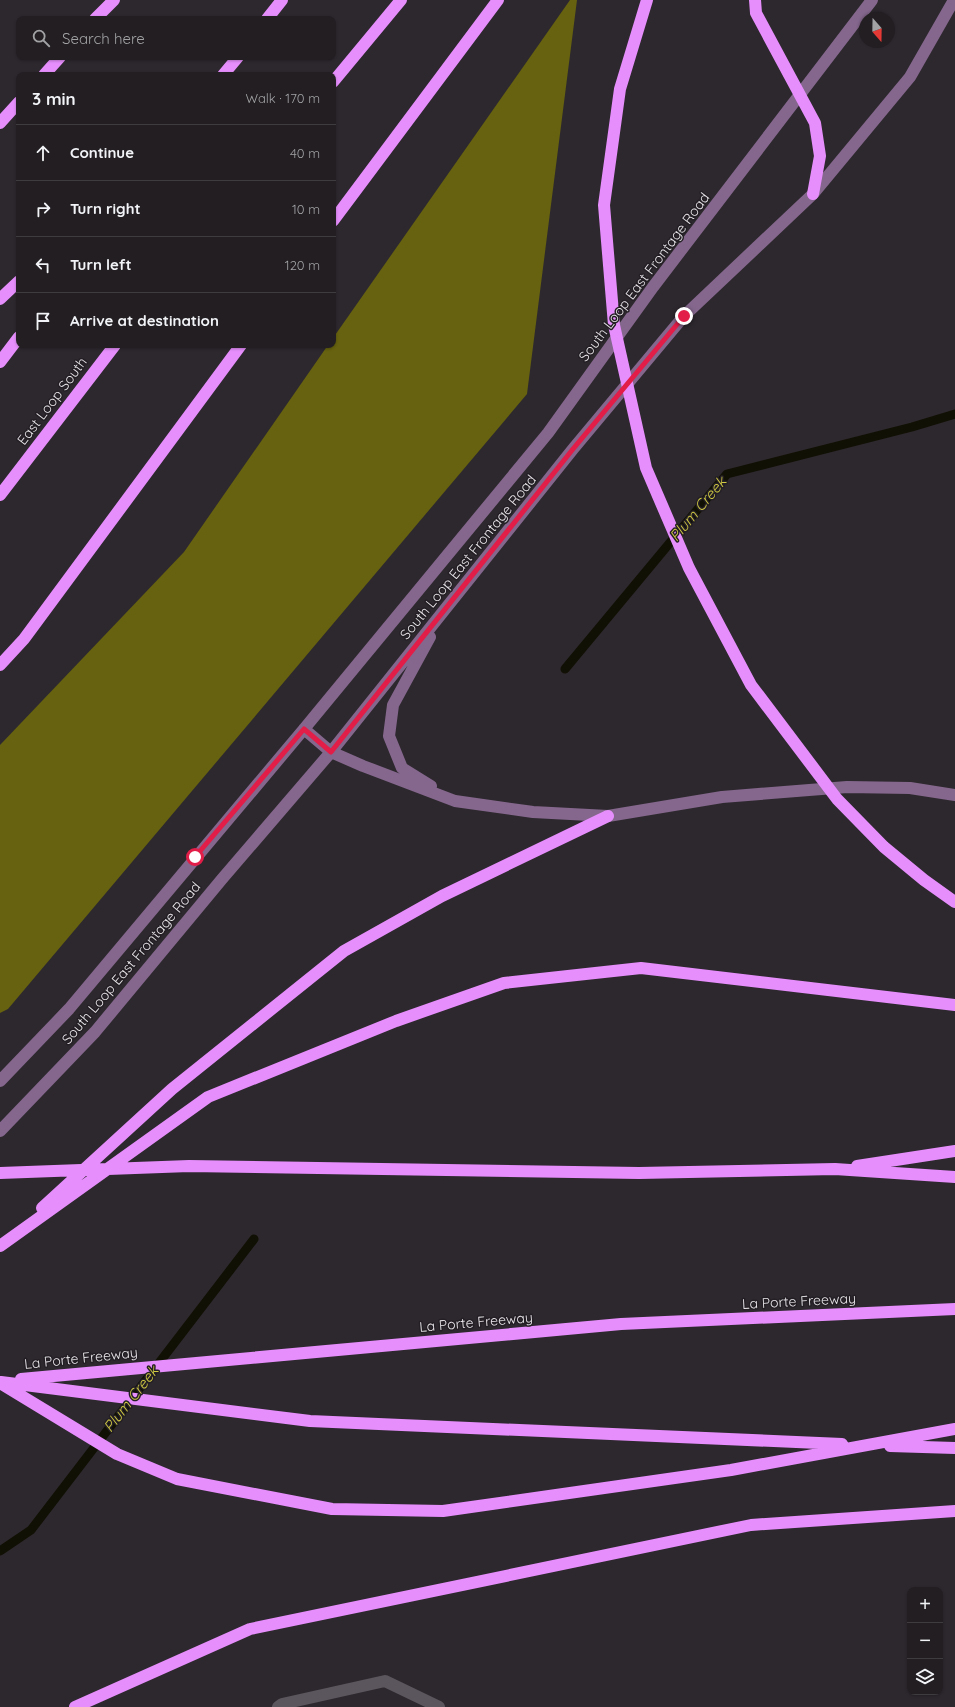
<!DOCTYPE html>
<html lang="en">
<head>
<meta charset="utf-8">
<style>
  :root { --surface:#221e22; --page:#2a272a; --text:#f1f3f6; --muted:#a2a2a5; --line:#3f3c40 }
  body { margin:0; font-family:Quicksand,sans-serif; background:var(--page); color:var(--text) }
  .controls { position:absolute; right:12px; bottom:12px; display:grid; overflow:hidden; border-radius:8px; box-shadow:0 1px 3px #0004 }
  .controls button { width:36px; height:36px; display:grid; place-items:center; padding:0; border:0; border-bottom:1px solid var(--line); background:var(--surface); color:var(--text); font:20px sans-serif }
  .compass { position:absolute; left:859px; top:12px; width:36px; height:36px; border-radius:50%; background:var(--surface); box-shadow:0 1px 3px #0004; rotate:160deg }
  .stop { position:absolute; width:12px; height:12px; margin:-9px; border:3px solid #e11d48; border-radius:50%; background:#fff }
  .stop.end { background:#e11d48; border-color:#fff; box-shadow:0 1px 4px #0008 }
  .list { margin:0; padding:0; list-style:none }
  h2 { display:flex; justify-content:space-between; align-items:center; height:52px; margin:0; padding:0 16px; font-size:17px }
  h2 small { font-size:13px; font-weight:400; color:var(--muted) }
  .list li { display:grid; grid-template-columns:26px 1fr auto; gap:12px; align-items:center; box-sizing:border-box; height:56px; padding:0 16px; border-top:1px solid var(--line) }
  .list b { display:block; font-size:15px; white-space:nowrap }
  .list em { font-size:13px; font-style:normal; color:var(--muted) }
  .icon { flex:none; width:22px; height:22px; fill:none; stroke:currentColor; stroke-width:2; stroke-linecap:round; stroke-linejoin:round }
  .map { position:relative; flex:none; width:955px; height:1707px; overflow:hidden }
  .search { position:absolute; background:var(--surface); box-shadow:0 1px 3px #0004; left:16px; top:16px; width:320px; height:44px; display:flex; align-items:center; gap:10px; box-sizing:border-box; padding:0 14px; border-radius:8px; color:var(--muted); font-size:15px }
  .panel { position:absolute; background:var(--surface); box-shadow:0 1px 3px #0004; left:16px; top:72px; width:320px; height:276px; border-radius:8px }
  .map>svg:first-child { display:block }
</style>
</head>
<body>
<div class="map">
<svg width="955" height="1707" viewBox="0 0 955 1707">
  <rect width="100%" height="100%" fill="#2d282e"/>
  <path fill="#66620f" d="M570,0H577L527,394L8,1009L0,1013V745L184,552L328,345H333V338Z"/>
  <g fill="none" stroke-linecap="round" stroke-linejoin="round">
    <path stroke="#111004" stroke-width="9" d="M565,669L727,474L912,427L955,414
      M0,1551L31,1530L254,1239"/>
    <path stroke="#5b565d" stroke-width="12" d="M278,1707L282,1704L385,1681L439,1707"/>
    <path stroke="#85678d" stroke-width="12" d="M430,637L393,705L389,736L402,768L431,786
      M304,729L331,752L363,766L455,801L533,812L608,816L722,797L847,787L910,788L955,795
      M0,1081L69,1009L304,729L548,433L653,287L872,0
      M0,1131L95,1032L222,879L331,752L573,449L684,316L813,194L910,77L954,0"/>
    <path stroke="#e68efc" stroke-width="12" d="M647,0L620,89L604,205L614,325L646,468L689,568L751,685L837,799L884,847L924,880L955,902
      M755,0L756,13L815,123L820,156L813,194
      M95,19L114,0
      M267,19L282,0
      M44,75L60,57
      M223,75L238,57
      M333,82L401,0
      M0,123L19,102
      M333,221L498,0
      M0,299L19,281
      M0,362L19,337
      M0,495L115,345
      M0,665L24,639L241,345
      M857,1166L955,1151
      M0,1173L189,1166L639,1173L835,1169L955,1177
      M42,1208L172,1089L344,951L442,896L608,816
      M0,1246L208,1097L396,1021L504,983L641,968L955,1005
      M21,1379L621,1324L955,1309
      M1,1382L310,1421L842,1444
      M0,1383L117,1454L177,1479L332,1509L443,1511L731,1470L955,1429
      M890,1446L955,1448
      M75,1707L250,1629L751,1525L955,1511"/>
  </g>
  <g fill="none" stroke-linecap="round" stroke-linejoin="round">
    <path stroke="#e11d48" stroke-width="5" d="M195,857L304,729L331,752L573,449L684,316"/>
  </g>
  <g text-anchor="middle" stroke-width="3" stroke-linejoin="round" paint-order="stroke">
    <g font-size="14" fill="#e9e6ea" stroke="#231f24">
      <text transform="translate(644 277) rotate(-53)" y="5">South Loop East Frontage Road</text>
      <text transform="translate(52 401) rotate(-53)" y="5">East Loop South</text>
      <text transform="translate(468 557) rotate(-51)" y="5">South Loop East Frontage Road</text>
      <text transform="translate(131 963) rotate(-50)" y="5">South Loop East Frontage Road</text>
      <text transform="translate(799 1301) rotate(-3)" y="5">La Porte Freeway</text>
      <text transform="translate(476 1322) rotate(-5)" y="5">La Porte Freeway</text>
      <text transform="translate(81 1358) rotate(-6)" y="5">La Porte Freeway</text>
    </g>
    <g font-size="15" font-style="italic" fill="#d1ca43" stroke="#231f24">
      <text transform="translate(698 509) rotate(-50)" y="5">Plum Creek</text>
      <text transform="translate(131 1399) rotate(-52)" y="5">Plum Creek</text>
    </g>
  </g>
</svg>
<div class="controls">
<button>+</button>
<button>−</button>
<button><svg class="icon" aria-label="layers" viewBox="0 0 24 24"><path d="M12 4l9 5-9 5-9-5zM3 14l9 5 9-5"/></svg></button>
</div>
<svg class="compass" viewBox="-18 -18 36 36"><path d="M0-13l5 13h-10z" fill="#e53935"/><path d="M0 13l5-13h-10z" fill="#a2a2a5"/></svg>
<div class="stop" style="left:195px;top:857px"></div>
<div class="stop end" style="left:684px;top:316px"></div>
<div class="search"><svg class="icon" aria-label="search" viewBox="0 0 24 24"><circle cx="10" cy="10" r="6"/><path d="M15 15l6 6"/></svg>Search here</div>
<section class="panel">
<h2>3 min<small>Walk · 170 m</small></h2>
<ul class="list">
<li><svg class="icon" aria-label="ahead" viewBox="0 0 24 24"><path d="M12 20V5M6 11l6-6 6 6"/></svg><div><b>Continue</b></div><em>40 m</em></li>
<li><svg class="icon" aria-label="right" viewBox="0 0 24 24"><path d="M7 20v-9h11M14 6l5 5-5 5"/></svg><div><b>Turn right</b></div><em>10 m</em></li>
<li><svg class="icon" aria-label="left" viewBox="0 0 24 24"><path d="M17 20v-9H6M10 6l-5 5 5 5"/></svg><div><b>Turn left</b></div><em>120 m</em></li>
<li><svg class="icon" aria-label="arrive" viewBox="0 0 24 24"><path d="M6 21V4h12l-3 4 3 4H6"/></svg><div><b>Arrive at destination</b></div></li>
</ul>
</section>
</div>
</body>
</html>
